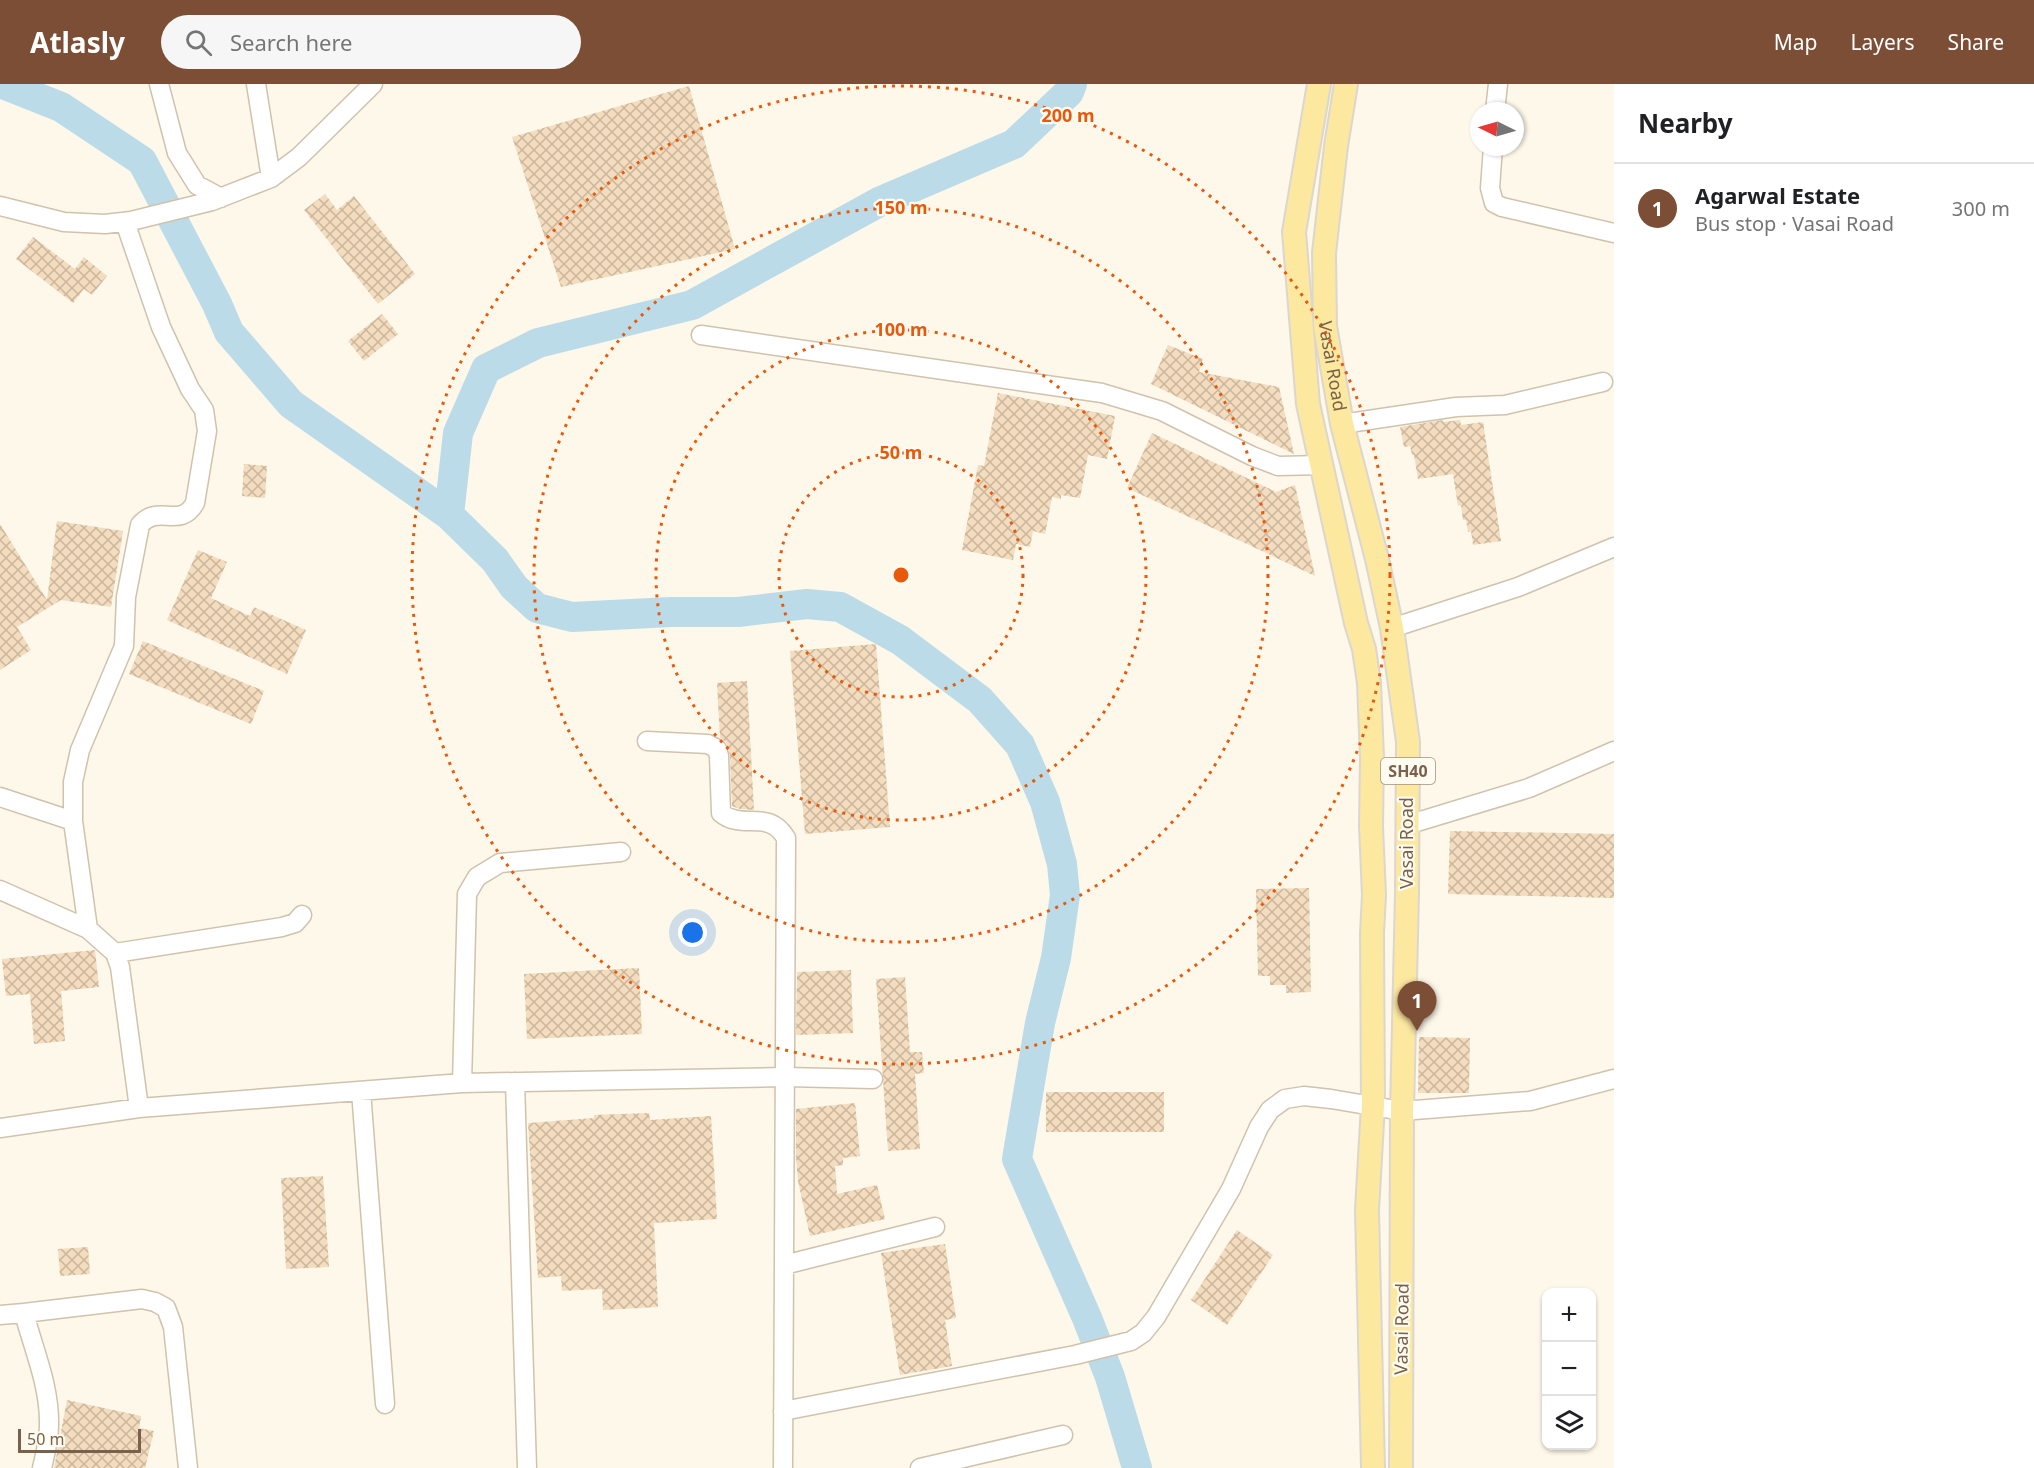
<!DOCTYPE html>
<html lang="en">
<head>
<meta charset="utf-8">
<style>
  :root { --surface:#fff; --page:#f6f6f6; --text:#202124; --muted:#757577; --line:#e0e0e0; --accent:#7b4e35 }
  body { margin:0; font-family:"Noto Sans",sans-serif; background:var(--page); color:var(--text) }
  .controls { position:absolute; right:18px; bottom:18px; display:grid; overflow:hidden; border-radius:12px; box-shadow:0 2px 4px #0004 }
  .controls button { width:54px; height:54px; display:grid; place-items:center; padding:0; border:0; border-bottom:2px solid var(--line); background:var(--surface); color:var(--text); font:30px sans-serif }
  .compass { position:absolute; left:1470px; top:18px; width:54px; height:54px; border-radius:50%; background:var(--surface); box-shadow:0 2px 4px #0004; rotate:275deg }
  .scale { position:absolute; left:18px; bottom:15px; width:123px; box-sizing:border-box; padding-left:6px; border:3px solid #79624b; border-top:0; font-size:16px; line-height:21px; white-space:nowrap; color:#79624b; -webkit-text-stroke:4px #fffbf0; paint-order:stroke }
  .you { position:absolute; left:693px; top:849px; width:21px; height:21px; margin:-15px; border:4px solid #fff; border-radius:50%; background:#1a73e8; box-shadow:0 0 0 9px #1a73e833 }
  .badge { display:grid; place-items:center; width:39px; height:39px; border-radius:50%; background:var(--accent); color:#fff; font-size:20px; font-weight:700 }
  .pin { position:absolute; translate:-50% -50px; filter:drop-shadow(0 2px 3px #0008) }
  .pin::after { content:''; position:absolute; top:32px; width:21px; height:18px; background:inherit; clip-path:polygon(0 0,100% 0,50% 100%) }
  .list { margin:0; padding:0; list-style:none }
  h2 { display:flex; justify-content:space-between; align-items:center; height:78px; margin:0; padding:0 24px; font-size:26px }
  h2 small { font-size:20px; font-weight:400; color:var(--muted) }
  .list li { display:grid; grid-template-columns:39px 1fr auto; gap:18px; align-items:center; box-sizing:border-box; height:90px; padding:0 24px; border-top:2px solid var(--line) }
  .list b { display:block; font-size:22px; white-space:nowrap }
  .list p { margin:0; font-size:20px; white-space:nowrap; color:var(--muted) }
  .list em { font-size:20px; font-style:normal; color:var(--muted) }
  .icon { flex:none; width:33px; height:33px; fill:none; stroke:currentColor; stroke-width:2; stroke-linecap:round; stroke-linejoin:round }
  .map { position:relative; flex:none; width:1614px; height:1384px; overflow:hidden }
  header { display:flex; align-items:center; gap:36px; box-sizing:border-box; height:84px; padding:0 30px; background:var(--accent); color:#fff }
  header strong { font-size:28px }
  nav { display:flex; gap:33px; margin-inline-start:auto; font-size:21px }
  .search { width:420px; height:54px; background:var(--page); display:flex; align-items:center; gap:15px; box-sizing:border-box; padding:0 21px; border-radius:33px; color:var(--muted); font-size:22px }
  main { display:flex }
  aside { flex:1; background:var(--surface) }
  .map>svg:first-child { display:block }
</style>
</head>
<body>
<header>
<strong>Atlasly</strong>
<div class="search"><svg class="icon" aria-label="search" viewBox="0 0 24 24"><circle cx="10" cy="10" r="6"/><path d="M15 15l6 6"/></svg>Search here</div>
<nav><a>Map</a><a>Layers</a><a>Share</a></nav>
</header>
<main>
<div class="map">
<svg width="1614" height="1384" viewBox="0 0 1614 1384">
  <defs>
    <pattern id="building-cross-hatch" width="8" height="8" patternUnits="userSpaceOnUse" patternTransform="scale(1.5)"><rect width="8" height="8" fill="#f4dcbf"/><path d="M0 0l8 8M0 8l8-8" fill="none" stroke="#cab69d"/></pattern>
  </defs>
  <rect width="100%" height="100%" fill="#fdf8e9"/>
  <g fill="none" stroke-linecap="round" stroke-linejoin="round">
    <path stroke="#bbdbe8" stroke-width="30" d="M3,0L61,23L142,77L217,220L229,248L291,320L449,431L495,476L514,503L537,524L572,533L671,528H738L807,520L840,523L900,556L980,616L1020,661L1045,718L1062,780L1065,811L1056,874L1040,939L1017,1075L1087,1234L1110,1293L1137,1384
      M449,431L458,349L486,285L538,259L692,221L881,117L1014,60L1069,8L1072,0"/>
  </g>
  <path fill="url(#building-cross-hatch)" d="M689,2L735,165L561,203L512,53Z
    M325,110L337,126L354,112L415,190L378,220L304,126Z
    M33,153L75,185L84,173L107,192L92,211L84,205L73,219L16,175Z
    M382,230L398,250L364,277L348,257Z
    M1168,261L1203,275L1199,288L1279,303L1294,370L1151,300Z
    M998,309L1115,332L1107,375L1088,371L1080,414L1061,411V415L1052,413L1045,450L1033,447L1030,463L1016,460L1013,476L962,466L978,381L984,382Z
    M1443,336V338L1460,336L1461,341L1483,338L1501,457L1473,461L1471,447L1468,448L1466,436H1463L1461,421L1458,422L1453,390L1418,395L1414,371H1412L1410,362L1404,363L1400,343Z
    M1152,349L1276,408L1295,401L1315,492L1127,404Z
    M244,380L267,382L265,414L242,412Z
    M57,437L123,447L111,523L61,516L17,543L31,566L0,586V440L47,516Z
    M198,466L227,478L211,514L250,532L254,523L306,546L287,590L167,536Z
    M143,557L264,607L251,640L129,590Z
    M876,560L890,743L805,750L790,567Z
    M747,597L754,726L740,725L732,722L730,671L726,658L720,654L717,599Z
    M1450,747L1614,750V814L1448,810Z
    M1309,804L1311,908L1286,909V901H1270V892H1258L1256,805Z
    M95,866L99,903L61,907L65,957L34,960L30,910L6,912L2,875Z
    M639,884L642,950L527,955L524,890Z
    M851,886L853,949L796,951L797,888Z
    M905,893L910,968H922L924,989L915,990L920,1065L888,1067L876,895Z
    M1419,953L1470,954L1469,1009H1418Z
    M1046,1008H1164V1048H1046Z
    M855,1019L860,1072L843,1074V1081L835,1082L837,1110L877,1101L885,1135L810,1152L798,1097L796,1074V1025Z
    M649,1029L650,1036L711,1032L717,1135L654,1139L658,1223L603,1226L602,1205L562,1207L561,1192L538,1194L528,1039L594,1034V1031Z
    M323,1092L329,1183L286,1185L281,1094Z
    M1237,1146L1273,1171L1227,1241L1191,1216Z
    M945,1160L956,1234L945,1236L952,1282L900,1291L881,1169Z
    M88,1163L90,1190L60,1192L58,1165Z
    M67,1316L141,1332L139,1344L154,1347L145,1384H54Z"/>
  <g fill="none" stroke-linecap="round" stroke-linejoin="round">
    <g stroke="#d0c2ad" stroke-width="21">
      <path id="minor" d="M159,0L177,69L197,101L221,114
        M256,0L271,94
        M1495,27L1498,0
        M1493,63L1490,104L1494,119L1502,123L1614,149
        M0,122L64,138L105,140L131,137L212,117L271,94L299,73L373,0
        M701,251L1102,309L1162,327L1252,372L1278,382L1322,381
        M1342,340L1456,323L1505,321L1603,298
        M1392,544L1518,503L1614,463
        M647,657L708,660L717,665L719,672L721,729C743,747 768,724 786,754L783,1384
        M0,713L73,737
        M1407,741L1529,704L1614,667
        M0,806L88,845L115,869L120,883L139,1024
        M88,845L73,737V698L80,666L124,562L126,513L140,441C158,419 180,446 195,419L207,347L204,326L190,305L161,243L125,138
        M115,869L282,843L295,839L302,831
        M515,998L527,1384
        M462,999L467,810L477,793L500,779L621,768
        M361,1007L385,1320
        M0,1044L139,1024L462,999L786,993L873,995
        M784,1181L935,1143
        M0,1231L24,1229
        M783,1327L1075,1271L1131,1257L1143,1249L1156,1233L1231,1105L1259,1043L1270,1026L1285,1015L1304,1012L1331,1015L1402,1027L1530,1017L1614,995
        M42,1384C45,1371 49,1356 49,1342C50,1302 34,1267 24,1229L142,1215L155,1218L166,1224L173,1243L188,1384
        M920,1384L1063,1351"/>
    </g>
    <g stroke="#dcd6d0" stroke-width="26">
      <g id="major">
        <path d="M1319,0L1294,148L1308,320L1356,539L1364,565L1369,599L1372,674L1371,742L1374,811L1372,849L1373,1021L1367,1126L1373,1384"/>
        <path id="s1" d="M1346,0L1336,62L1324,169L1325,242L1342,340L1377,475L1392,544L1408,658L1407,809L1402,1027L1401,1384"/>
      </g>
    </g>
    <use href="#minor" stroke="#fff" stroke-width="18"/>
    <use href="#major" stroke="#fde8a0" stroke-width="22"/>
  </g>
  <g fill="none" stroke="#e8590c" stroke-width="3" stroke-dasharray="3 6">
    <circle cx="901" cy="491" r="122"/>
    <circle cx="901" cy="491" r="245"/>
    <circle cx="901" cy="491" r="367"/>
    <circle cx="901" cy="491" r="489"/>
  </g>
  <g text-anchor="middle" stroke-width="4.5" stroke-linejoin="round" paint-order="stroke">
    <rect fill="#fffbf0" stroke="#a1907c" stroke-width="1.5" x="1381" y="674" width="54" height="26" rx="4.5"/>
    <g font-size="16" font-weight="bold" fill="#79624b">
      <text x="1408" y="693">SH40</text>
    </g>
    <g font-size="18" fill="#79624b" stroke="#fffbf0">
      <text dy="6" stroke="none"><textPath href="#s1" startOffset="284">Vasai Road</textPath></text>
      <text transform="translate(1407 759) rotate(-90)" y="6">Vasai Road</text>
      <text transform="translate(1402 1245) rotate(-89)" y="6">Vasai Road</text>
    </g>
  </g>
  <circle cx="901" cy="491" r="9" fill="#e8590c" stroke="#fffbf0" stroke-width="3"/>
  <g font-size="18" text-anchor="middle" font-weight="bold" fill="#e8590c" stroke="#fffbf0" stroke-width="4.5" stroke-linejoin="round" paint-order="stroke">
    <text x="1068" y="38">200 m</text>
    <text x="901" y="130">150 m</text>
    <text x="901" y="252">100 m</text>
    <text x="901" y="375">50 m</text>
  </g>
</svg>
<div class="controls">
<button>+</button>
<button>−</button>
<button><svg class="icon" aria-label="layers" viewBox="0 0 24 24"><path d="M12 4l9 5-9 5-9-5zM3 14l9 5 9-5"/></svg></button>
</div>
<svg class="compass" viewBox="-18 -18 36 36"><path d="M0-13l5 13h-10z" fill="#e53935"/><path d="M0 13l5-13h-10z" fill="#757577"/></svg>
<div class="scale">50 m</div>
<div class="you"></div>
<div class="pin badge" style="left:1417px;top:947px">1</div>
</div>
<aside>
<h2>Nearby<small></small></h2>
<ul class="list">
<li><span class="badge">1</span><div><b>Agarwal Estate</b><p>Bus stop · Vasai Road</p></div><em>300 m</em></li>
</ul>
</aside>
</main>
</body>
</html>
